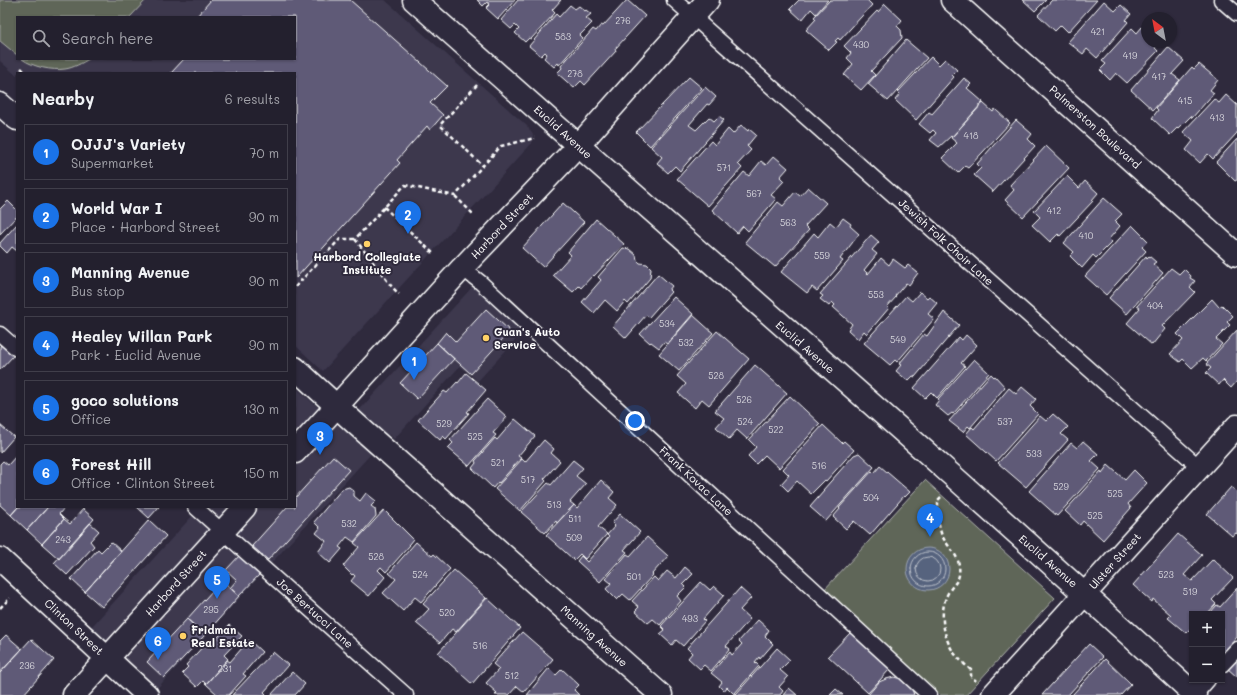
<!DOCTYPE html>
<html lang="en">
<head>
<meta charset="utf-8">
<style>
  :root { --surface:#23202e; --page:#2b2836; --text:#f1f3f6; --muted:#a3a3aa; --line:#403e4a; --accent:#1a73e8 }
  body { margin:0; font-family:Mali,sans-serif; background:var(--page); color:var(--text) }
  .controls { position:absolute; right:12px; bottom:12px; display:grid; overflow:hidden; border-radius:0px; box-shadow:0 1px 3px #0004 }
  .controls button { width:36px; height:36px; display:grid; place-items:center; padding:0; border:0; border-bottom:1px solid var(--line); background:var(--surface); color:var(--text); font:20px sans-serif }
  .compass { position:absolute; left:1141px; top:12px; width:36px; height:36px; border-radius:50%; background:var(--surface); box-shadow:0 1px 3px #0004; rotate:328deg }
  .you { position:absolute; left:635px; top:421px; width:14px; height:14px; margin:-10px; border:3px solid #fff; border-radius:50%; background:#1a73e8; box-shadow:0 0 0 6px #1a73e833 }
  .badge { display:grid; place-items:center; width:26px; height:26px; border-radius:50%; background:var(--accent); color:#fff; font-size:13px; font-weight:700 }
  .pin { position:absolute; translate:-50% -33px; filter:drop-shadow(0 1px 2px #0008) }
  .pin::after { content:''; position:absolute; top:21px; width:14px; height:12px; background:inherit; clip-path:polygon(0 0,100% 0,50% 100%) }
  .list { margin:0; padding:0; list-style:none }
  h2 { display:flex; justify-content:space-between; align-items:center; height:52px; margin:0; padding:0 16px; font-size:17px }
  h2 small { font-size:13px; font-weight:400; color:var(--muted) }
  .list li { display:grid; grid-template-columns:26px 1fr auto; gap:12px; align-items:center; box-sizing:border-box; height:56px; margin:0 8px 8px; padding:0 8px; border:1px solid var(--line); border-radius:0px }
  .list b { display:block; font-size:15px; white-space:nowrap }
  .list p { margin:0; font-size:13px; white-space:nowrap; color:var(--muted) }
  .list em { font-size:13px; font-style:normal; color:var(--muted) }
  .icon { flex:none; width:22px; height:22px; fill:none; stroke:currentColor; stroke-width:2; stroke-linecap:round; stroke-linejoin:round }
  .map { position:relative; flex:none; width:1237px; height:695px; overflow:hidden }
  .search { position:absolute; background:var(--surface); box-shadow:0 1px 3px #0004; left:16px; top:16px; width:280px; height:44px; display:flex; align-items:center; gap:10px; box-sizing:border-box; padding:0 14px; border-radius:0px; color:var(--muted); font-size:15px }
  .panel { position:absolute; background:var(--surface); box-shadow:0 1px 3px #0004; left:16px; top:72px; width:280px; height:436px; border-radius:0px }
  .map>svg:first-child { display:block }
</style>
</head>
<body>
<div class="map">
<svg width="1237" height="695" viewBox="0 0 1237 695">
  <rect width="100%" height="100%" fill="#2f2a3d"/>
  <filter id="ink" filterUnits="userSpaceOnUse"><feTurbulence type="fractalNoise" baseFrequency=".025" numOctaves="2"/><feDisplacementMap in="SourceGraphic" scale="8" xChannelSelector="R" yChannelSelector="G"/><feConvolveMatrix kernelMatrix="1 2 1 2 8 2 1 2 1" color-interpolation-filters="sRGB"/></filter>
  <g filter="url(#ink)">
    <path fill="#3d384e" fill-rule="evenodd" d="M0,0H385L527,126L533,135L531,144L323,371L295,345V73H17V76L0,61ZM17,17H295V59H17Z
      M476,283L526,328L478,381L460,366L394,439L389,434L151,695L84,635L194,514L187,507H295V387L342,429Z"/>
    <path fill="#5f6659" stroke="#afb2ac" d="M0,0H146L130,17H17V55L0,41Z
      M22,59H89C82,63 73,68 65,69C52,71 33,67 22,59Z
      M925,480L1055,598L966,695H940L824,590Z"/>
    <path fill="#57647e" stroke="#9aa2b2" d="M907 569a21 21 0 1 1 42 0a21 21 0 1 1-42 0Z"/>
    <g fill="none" stroke-linecap="round" stroke-linejoin="round">
      <path stroke="#bcc1cb" stroke-width="1" d="M911 569a17 17 0 1 1 34 0a17 17 0 1 1-34 0Z
        M916 569a12 12 0 1 1 24 0a12 12 0 1 1-24 0Z"/>
    </g>
    <path fill="#5e5a77" stroke="#fff" d="M211,0H350L447,86L430,103L443,115L430,130L427,126L397,160L400,163L296,278L295,73H171L184,59H295V17H196Z
      M477,0H515L498,19L486,8L490,4L487,2L483,6Z
      M518,0H561L552,10L555,13L531,39L529,38L525,42L515,33L519,29L515,25L511,29L501,20Z
      M627,0L645,16L615,49L616,51L585,85L581,81L574,88L557,73L562,68L561,66L593,29L596,31L601,25L603,26Z
      M799,0H828L816,14L811,9L802,20L790,9Z
      M830,0H867L872,5L840,40L838,38L835,41L837,42L829,50L806,30L816,19L814,17Z
      M1023,0H1046L1035,11Z
      M1052,0H1097L1068,32L1061,25L1055,31L1038,15Z
      M1104,1L1115,11L1121,5L1131,14L1126,20L1128,22L1097,58L1087,49L1083,54L1068,42Z
      M885,4L902,20L897,26L901,30L902,38L871,71L875,75L861,90L844,75L853,64L847,58L851,53L844,46L877,11L878,12Z
      M570,5L575,9L579,6L585,11L586,10L591,14L586,18L592,23L580,35L583,38L559,65L558,63L554,67L544,58L547,54L545,52L541,56L529,46L556,14L559,17Z
      M1142,27L1147,31V42L1160,43L1155,48L1158,51L1127,83L1116,73L1110,80L1100,70L1106,64L1102,61L1132,28L1137,33Z
      M906,40L927,58L888,101L868,84Z
      M1168,47L1184,61L1172,74L1180,80L1153,110L1131,90Z
      M931,57L939,65L945,59L957,70L952,75L954,77L916,120L895,100L900,94L898,92Z
      M1199,64L1218,80L1210,90L1214,93L1192,118L1191,116L1178,129L1177,128L1170,135L1152,118L1158,110L1156,108L1192,67L1194,69Z
      M689,77L702,88L650,146L636,132Z
      M964,78L971,84L967,88L983,102L952,137L951,136L939,147L930,140L936,133L933,130L930,133L919,124L929,112L932,114Z
      M705,87L716,97L709,105L707,104L689,125L696,130L709,117L714,121L719,116L724,120L680,171L675,166L668,173L657,163L662,157L651,147Z
      M1226,95L1237,105V133L1213,159L1208,154L1200,163L1186,150L1193,141L1183,132L1214,99L1219,103Z
      M983,103L993,112L995,109L1010,123L968,168L965,166L958,173L942,158L957,143L951,138Z
      M1016,120L1032,134L1028,139L1035,146L993,192L974,175L981,168L977,164Z
      M741,125L748,131L749,129L756,135L747,146L751,150L738,164L742,168L708,206L677,179L711,141L715,145L728,129L733,134Z
      M1237,139V180L1235,181L1216,162Z
      M1046,146L1069,168L1023,217L1005,200L1014,190L1010,185Z
      M774,156L788,168L780,177L784,181L771,195L776,199L748,231L743,226L737,233L712,210L744,172L749,176L761,161L766,165Z
      M1067,176L1079,188L1085,181L1098,193L1092,200L1093,201L1060,236L1058,234L1050,242L1032,225L1040,217L1034,211Z
      M808,187L826,203L805,226L809,230L775,267L745,242L778,202L783,206L795,192L800,196Z
      M1104,198L1122,214L1115,221L1120,226L1109,239L1112,242L1096,258L1093,255L1082,268L1070,256L1074,252L1064,243Z
      M8,201L17,210V216L0,234V209Z
      M563,203L584,222L543,267L522,248Z
      M843,218L851,224L850,226L859,234L840,259L843,261L817,291L812,287L807,293L781,272L814,233L818,237L830,222L836,227Z
      M596,219L624,244L594,276L593,275L581,288L579,286L573,292L553,275L571,255L568,252Z
      M17,224V251L12,247L7,253L0,246V243Z
      M1132,225L1148,241L1142,247L1146,251L1106,295L1085,276Z
      M871,235L879,242L872,250L877,254L864,270L868,274L881,258L889,265L893,259L905,268L908,265L918,273L909,285L906,283L895,296L896,297L887,307L889,308L867,334L864,331L858,339L848,330L852,324L833,307L835,305L832,302L829,306L820,299L823,296L820,294Z
      M623,248L629,249L636,255L637,260L640,263L647,264L651,268L650,278L628,304L625,301L617,311L605,300L594,313L582,302L601,280L598,277Z
      M1146,256L1147,258L1149,256L1156,262L1153,264L1163,273L1127,314L1109,298Z
      M1171,268L1179,274L1184,269L1191,276L1190,278L1195,281L1190,287L1195,292L1162,326L1165,329L1152,345L1127,323L1140,308L1137,306Z
      M658,274L672,286L669,290L671,292L649,317L646,315L626,338L613,326Z
      M920,292L927,298L929,296L937,303L928,314L934,319L897,362L895,360L890,365L864,343L906,296L912,301Z
      M674,297L693,314L667,344L664,342L659,348L651,342L650,343L640,334Z
      M1212,299L1219,307L1222,305L1233,316L1227,322L1230,325L1216,339L1222,344L1206,361L1203,358L1192,368L1183,359L1180,362L1170,354L1183,340L1177,334Z
      M486,309L510,331L471,374L437,343L446,332L456,342Z
      M944,312L959,325L915,377L913,376L908,381L896,371L901,365L899,364L924,334L927,336Z
      M693,315L713,333L679,371L659,354Z
      M1237,330V381L1231,388L1223,380L1219,385L1206,373L1211,368L1206,364Z
      M717,331L749,359L709,405L702,399L695,408L678,393L686,384L677,376Z
      M966,335L977,345L961,363L965,366L937,398L931,392L925,398L914,388L959,337L962,340Z
      M437,343L454,359L417,399L400,383Z
      M2,344L14,355L0,370V346Z
      M974,359L989,373L953,414L952,413L948,416L935,405L939,400L938,399Z
      M755,365L787,393L747,439L737,430L729,439L716,427L724,418L715,411Z
      M466,373L486,390L467,412L469,413L446,439L443,436L440,440L418,420L444,391L447,393L457,382L458,383Z
      M991,374L994,377L995,376L1005,387L970,428L968,426L963,432L949,421Z
      M1022,387L1036,399L1030,406L1038,414L996,461L966,434L972,427L974,429L1009,388L1016,394Z
      M790,396L820,424L779,468L765,455L756,464L748,456L756,447L749,440Z
      M487,399L507,417L493,433L496,435L469,466L448,448L453,443L450,440Z
      M1053,414L1068,427L1061,434L1068,440L1026,487L998,463L1040,416L1046,421Z
      M515,419L535,436L518,456L521,458L499,483L498,482L493,488L472,468L476,463L475,461L495,438L497,440Z
      M0,425L14,437L0,453Z
      M823,425L842,443L844,441L854,450L826,481L825,480L811,494L797,481L788,491L781,484L789,475L783,469Z
      M544,440L554,449L551,453L560,461L544,479L546,481L520,511L495,489L522,459L525,462Z
      M1083,441L1098,454L1091,461L1100,469L1057,516L1029,491L1071,443L1077,448Z
      M859,453L874,467L826,521L810,507L824,491L823,490L854,455Z
      M17,455L18,507L11,515L0,505V464L3,461L8,465Z
      M333,456L349,470L268,560L252,546L287,507H295V498Z
      M573,460L583,468L576,476L586,484L570,502L574,505L557,523L556,521L545,533L521,512L548,483L551,485Z
      M1108,465L1125,480L1134,470L1147,483L1128,504L1131,508L1103,540L1083,521L1080,525L1065,511L1101,471L1102,473Z
      M880,466L910,492L905,497L904,496L870,535L854,521L846,529L833,517L840,509L839,508L872,471L874,473Z
      M601,480L614,492L609,498L617,505L598,527L607,534L585,559L580,554L574,560L546,535L574,505L577,508Z
      M349,487L354,491V496L360,501L366,493L376,501L371,506L375,509L376,516L354,542L347,537L339,547L342,549L330,563L318,552L326,541L316,533L320,528L314,522L342,489Z
      M1231,487L1237,492V534L1236,533L1232,536L1207,514Z
      M18,507H48L27,530L11,515Z
      M48,507H65L59,514L64,519L42,544L27,530Z
      M137,507H159L149,518Z
      M83,509L94,519L59,559L42,544L64,519L70,524Z
      M384,510L413,539L409,544L410,545L386,572L381,567L378,570L385,577L369,596L351,581L355,576L353,574L352,575L343,566L359,547L354,543Z
      M620,514L640,532L624,550L627,552L600,582L577,561L581,556L587,562L609,537L607,535L615,526L612,523Z
      M149,520L166,536L102,607L85,592Z
      M90,523L99,531L90,541L94,546L67,575L54,563Z
      M1178,534L1202,555L1184,575L1192,581L1213,559L1233,578L1212,600L1216,604L1207,614H1192V632L1190,629L1186,633L1168,618L1171,615L1153,599L1152,602L1133,585Z
      M647,537L668,556L652,574L653,575L630,600L623,594L617,600L606,589L611,583L606,579L627,554L630,556Z
      M111,542L121,551L85,592L71,579L98,549L101,552Z
      M416,542L432,556L434,554L450,569L421,602L415,597L403,611L383,593L396,579L389,573Z
      M240,555L260,574L239,596L230,588L237,580L226,570Z
      M685,567L693,574L683,584L686,587L677,596L681,601L660,625L653,619L648,623L635,611L639,607L632,601L654,577L658,581L667,571L676,578Z
      M454,570L486,598L456,632L452,629L440,643L416,623L429,609L423,604Z
      M222,580L239,596L205,635L187,619Z
      M701,582L710,590L714,586L724,595L703,619L705,621L683,646L676,640L672,645L660,634L665,630L661,626Z
      M740,588L751,598L740,610L750,619L726,646L730,649L711,671L704,665L700,669L688,658L692,653L687,648Z
      M1237,588V637L1222,655V614H1209L1217,605L1220,607Z
      M487,598L520,628L472,684L438,653Z
      M187,619L205,635L164,678L147,662Z
      M758,620L769,630L765,636L773,644L760,659L759,657L755,662L759,666L734,694L727,687L724,691L719,686L722,682L711,673L730,652L732,655L742,644L739,641Z
      M229,625L242,636L224,655L228,659L206,684L203,681L197,687L182,673L188,667L186,665L207,642L211,645Z
      M522,632L553,659L524,692L517,686L509,695H495L497,693L486,683L499,669L493,664Z
      M851,632L890,669L868,693L828,656Z
      M6,635L22,649L0,673V641Z
      M31,639L54,660L23,695H0V673Z
      M249,640L262,652L243,674L246,676L229,695H218L206,684L227,660L230,662Z
      M1089,644L1103,657L1068,695H1042Z
      M777,648L790,660L780,670L788,677L779,687L783,691L780,695H737L736,694Z
      M273,652L288,665L264,692L266,694L265,695H232Z
      M1237,657V677L1227,668Z
      M1105,659L1131,684L1121,695H1072Z
      M549,668L556,675L562,669L579,685L574,690L579,695H527Z
      M292,672L305,684L295,695H271Z
      M894,677L901,679L908,683L912,689L914,695H868L879,682L886,679Z
      M789,688L797,695H783Z
      M836,689L843,695H830Z"/>
    <g fill="none" stroke-linecap="round" stroke-linejoin="round">
      <g stroke="#fff" stroke-width="17">
        <path id="lane" d="M674,0L1199,467
          M1221,0L1237,14
          M462,268L480,282L929,695
          M0,334L17,349
          M195,507L406,695
          M1222,665L1237,649
          M1195,695L1208,680"/>
      </g>
      <g stroke="#fff" stroke-width="25">
        <path id="street" d="M414,0C674,232 939,459 1195,695
          M952,0L1237,255
          M0,104L17,119
          M295,368L356,424L661,695
          M0,559L147,695
          M993,695L1237,426"/>
      </g>
      <g stroke="#fff" stroke-width="25">
        <path id="secondary" d="M295,452L462,268L578,146L708,0
          M74,695L245,507"/>
      </g>
      <path stroke="#fff" stroke-width="2.5" stroke-dasharray="4 3" stroke-linecap="butt" d="M21,68L26,73
        M477,85L440,125L483,166
        M455,196L473,214
        M384,207L435,255
        M355,239L392,287L399,294
        M295,287L340,239H355L405,185L455,196L501,146L535,138
        M941,497L938,500C938,510 938,523 941,533C945,545 957,552 959,565C961,583 954,581 947,595C939,613 943,637 954,653C959,659 965,665 971,670V676L976,681
        M0,608L10,598"/>
      <use href="#lane" stroke="#2f2a3d" stroke-width="14"/>
      <use href="#street" stroke="#2f2a3d" stroke-width="22"/>
      <use href="#secondary" stroke="#2f2a3d" stroke-width="22"/>
    </g>
  </g>
  <g fill="#ffd166" stroke="#2f2a3d" stroke-width="1.5">
    <circle cx="367" cy="244" r="4"/>
    <circle cx="486" cy="338" r="4"/>
    <circle cx="183" cy="636" r="4"/>
  </g>
  <g text-anchor="middle" stroke-width="4" stroke-linejoin="round" paint-order="stroke">
    <g font-size="9" fill="#d7d6dd">
      <text x="623" y="24">276</text>
      <text x="1098" y="35">421</text>
      <text x="563" y="40">583</text>
      <text x="861" y="48">430</text>
      <text x="1130" y="59">419</text>
      <text x="575" y="77">278</text>
      <text x="1159" y="80">417</text>
      <text x="1185" y="104">415</text>
      <text x="1217" y="121">413</text>
      <text x="971" y="139">418</text>
      <text x="724" y="171">571</text>
      <text x="754" y="197">567</text>
      <text x="1054" y="214">412</text>
      <text x="788" y="226">563</text>
      <text x="1086" y="239">410</text>
      <text x="822" y="259">559</text>
      <text x="876" y="298">553</text>
      <text x="1155" y="309">404</text>
      <text x="667" y="327">534</text>
      <text x="898" y="343">549</text>
      <text x="686" y="346">532</text>
      <text x="716" y="379">528</text>
      <text x="744" y="403">526</text>
      <text x="745" y="425">524</text>
      <text x="1005" y="425">537</text>
      <text x="444" y="427">529</text>
      <text x="776" y="433">522</text>
      <text x="475" y="440">525</text>
      <text x="1034" y="457">533</text>
      <text x="498" y="466">521</text>
      <text x="819" y="469">516</text>
      <text x="528" y="483">517</text>
      <text x="1061" y="490">529</text>
      <text x="1115" y="497">525</text>
      <text x="871" y="501">504</text>
      <text x="554" y="508">513</text>
      <text x="1095" y="519">525</text>
      <text x="575" y="522">511</text>
      <text x="349" y="527">532</text>
      <text x="574" y="541">509</text>
      <text x="63" y="543">243</text>
      <text x="376" y="560">528</text>
      <text x="420" y="578">524</text>
      <text x="1166" y="578">523</text>
      <text x="634" y="580">501</text>
      <text x="1190" y="595">519</text>
      <text x="211" y="613">295</text>
      <text x="447" y="616">520</text>
      <text x="690" y="622">493</text>
      <text x="480" y="649">516</text>
      <text x="27" y="669">236</text>
      <text x="225" y="672">231</text>
      <text x="512" y="679">512</text>
    </g>
    <g font-size="11" fill="#fff" stroke="#2f2a3d">
      <text transform="translate(1095 127) rotate(42)" y="4">Palmerston Boulevard</text>
      <text transform="translate(563 132) rotate(42)" y="4">Euclid Avenue</text>
      <text transform="translate(502 226) rotate(-47)" y="4">Harbord Street</text>
      <text transform="translate(946 242) rotate(42)" y="4">Jewish Folk Choir Lane</text>
      <text transform="translate(805 347) rotate(41)" y="4">Euclid Avenue</text>
      <text transform="translate(696 481) rotate(43)" y="4">Frank Kovac Lane</text>
      <text transform="translate(1048 561) rotate(41)" y="4">Euclid Avenue</text>
      <text transform="translate(1115 561) rotate(-48)" y="4">Ulster Street</text>
      <text transform="translate(176 583) rotate(-48)" y="4">Harbord Street</text>
      <text transform="translate(315 613) rotate(42)" y="4">Joe Bertucci Lane</text>
      <text transform="translate(74 627) rotate(43)" y="4">Clinton Street</text>
      <text transform="translate(594 636) rotate(42)" y="4">Manning Avenue</text>
    </g>
    <g font-size="11" font-weight="bold" fill="#fff" stroke="#2f2a3d" text-anchor="start">
      <text x="367" y="261" text-anchor="middle">Harbord Collegiate<tspan x="367" dy="13">Institute</tspan></text>
      <text x="494" y="336">Guan's Auto<tspan x="494" dy="13">Service</tspan></text>
      <text x="191" y="634">Fridman<tspan x="191" dy="13">Real Estate</tspan></text>
    </g>
  </g>
</svg>
<div class="controls">
<button>+</button>
<button>−</button>
</div>
<svg class="compass" viewBox="-18 -18 36 36"><path d="M0-13l5 13h-10z" fill="#e53935"/><path d="M0 13l5-13h-10z" fill="#a3a3aa"/></svg>
<div class="you"></div>
<div class="pin badge" style="left:414px;top:380px">1</div>
<div class="pin badge" style="left:408px;top:234px">2</div>
<div class="pin badge" style="left:320px;top:455px">3</div>
<div class="pin badge" style="left:930px;top:537px">4</div>
<div class="pin badge" style="left:217px;top:599px">5</div>
<div class="pin badge" style="left:158px;top:660px">6</div>
<div class="search"><svg class="icon" aria-label="search" viewBox="0 0 24 24"><circle cx="10" cy="10" r="6"/><path d="M15 15l6 6"/></svg>Search here</div>
<section class="panel">
<h2>Nearby<small>6 results</small></h2>
<ul class="list">
<li><span class="badge">1</span><div><b>OJJJ's Variety</b><p>Supermarket</p></div><em>70 m</em></li>
<li><span class="badge">2</span><div><b>World War I</b><p>Place · Harbord Street</p></div><em>90 m</em></li>
<li><span class="badge">3</span><div><b>Manning Avenue</b><p>Bus stop</p></div><em>90 m</em></li>
<li><span class="badge">4</span><div><b>Healey Willan Park</b><p>Park · Euclid Avenue</p></div><em>90 m</em></li>
<li><span class="badge">5</span><div><b>goco solutions</b><p>Office</p></div><em>130 m</em></li>
<li><span class="badge">6</span><div><b>Forest Hill</b><p>Office · Clinton Street</p></div><em>150 m</em></li>
</ul>
</section>
</div>
</body>
</html>
